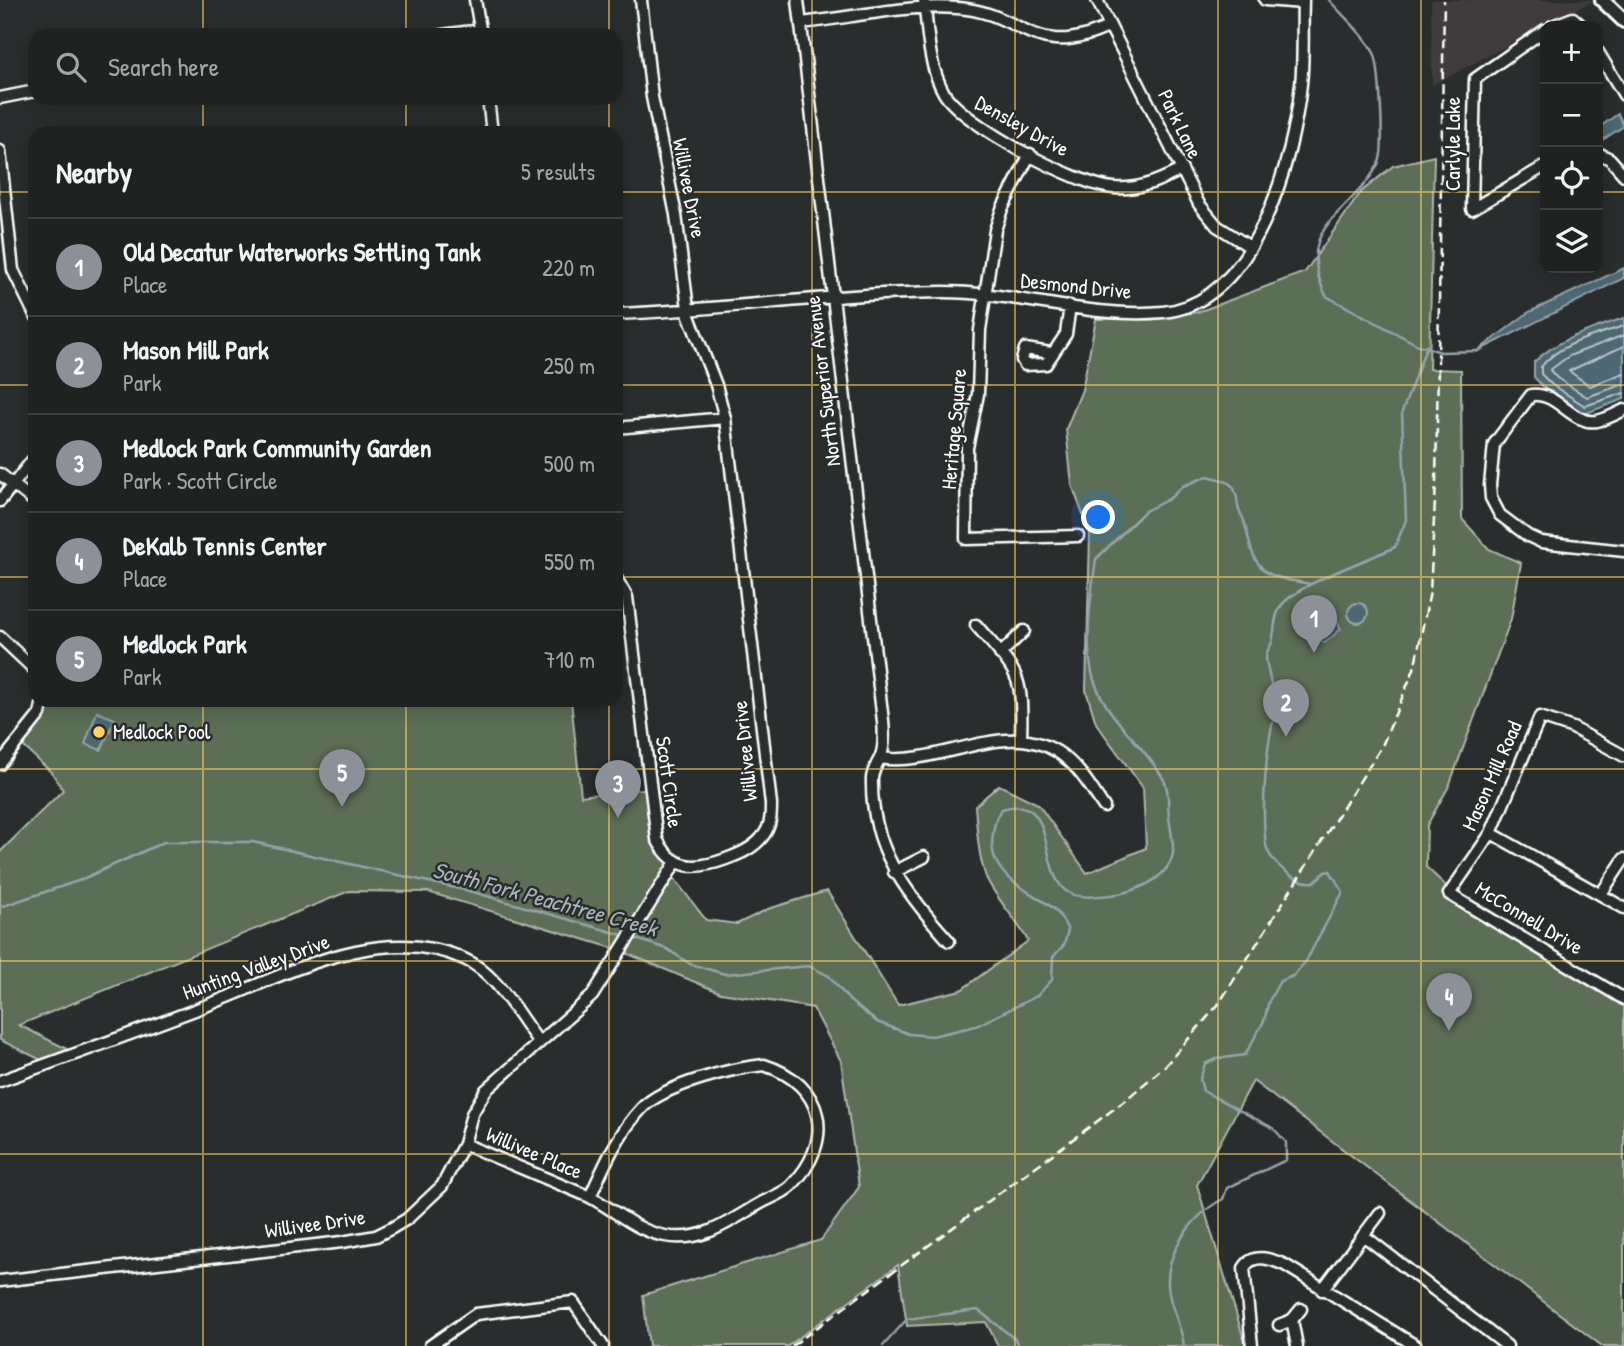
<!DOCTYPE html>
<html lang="en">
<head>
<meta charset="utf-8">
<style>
  :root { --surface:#202222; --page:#2d2f2f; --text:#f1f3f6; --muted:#a2a4a5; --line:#3d3f40; --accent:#8c9099 }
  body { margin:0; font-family:"Patrick Hand",sans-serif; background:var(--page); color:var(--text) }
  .controls { position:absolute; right:21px; top:21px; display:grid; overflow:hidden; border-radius:14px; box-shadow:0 4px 18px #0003 }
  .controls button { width:63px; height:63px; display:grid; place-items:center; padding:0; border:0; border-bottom:2px solid var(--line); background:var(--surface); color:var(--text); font:35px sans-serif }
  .you { position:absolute; left:1099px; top:518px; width:24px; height:24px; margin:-18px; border:5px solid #fff; border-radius:50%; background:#1a73e8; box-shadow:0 0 0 10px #1a73e833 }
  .badge { display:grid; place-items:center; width:46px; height:46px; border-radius:50%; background:var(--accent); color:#fff; font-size:23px; font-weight:700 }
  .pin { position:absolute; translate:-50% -58px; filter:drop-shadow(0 2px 4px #0008) }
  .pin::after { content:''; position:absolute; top:37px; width:24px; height:21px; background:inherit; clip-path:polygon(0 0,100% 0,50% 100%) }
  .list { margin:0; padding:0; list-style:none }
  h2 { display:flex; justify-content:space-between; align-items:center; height:91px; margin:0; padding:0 28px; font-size:30px }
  h2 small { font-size:23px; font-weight:400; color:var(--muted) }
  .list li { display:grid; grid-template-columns:46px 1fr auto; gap:21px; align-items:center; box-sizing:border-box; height:98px; padding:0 28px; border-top:2px solid var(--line) }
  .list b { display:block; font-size:26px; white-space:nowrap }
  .list p { margin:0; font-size:23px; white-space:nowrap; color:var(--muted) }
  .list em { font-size:23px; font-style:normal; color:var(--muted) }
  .icon { flex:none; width:38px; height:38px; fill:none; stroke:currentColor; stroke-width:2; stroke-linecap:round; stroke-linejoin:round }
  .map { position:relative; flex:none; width:1624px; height:1346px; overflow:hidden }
  .search { position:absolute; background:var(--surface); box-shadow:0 4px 18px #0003; left:28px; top:28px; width:595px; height:77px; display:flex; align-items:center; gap:18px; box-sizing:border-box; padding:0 24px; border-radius:21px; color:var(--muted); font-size:26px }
  .panel { position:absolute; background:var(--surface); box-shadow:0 4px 18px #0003; left:28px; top:126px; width:595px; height:581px; border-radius:21px }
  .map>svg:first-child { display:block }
</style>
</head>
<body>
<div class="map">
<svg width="1624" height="1346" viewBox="0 0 1624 1346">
  <rect width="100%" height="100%" fill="#2a2d2e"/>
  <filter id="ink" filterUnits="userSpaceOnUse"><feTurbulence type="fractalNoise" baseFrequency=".0143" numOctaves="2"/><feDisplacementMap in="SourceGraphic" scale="14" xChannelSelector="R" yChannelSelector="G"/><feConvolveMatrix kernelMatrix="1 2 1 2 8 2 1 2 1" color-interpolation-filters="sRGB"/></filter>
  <g filter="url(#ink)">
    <path fill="#3f3b3e" d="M1431,0H1595L1432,85Z"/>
    <path fill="#5c6e57" stroke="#aeb6ab" stroke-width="2" d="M1434,156L1429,369L1461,370L1462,519L1489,549L1521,563L1511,619L1449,786L1427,825L1426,867L1455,894L1624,1004V1346H1602L1253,1081L1197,1185L1246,1346H998L986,1322L907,1326L898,1265L788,1346H649L643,1295L821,1240L859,1187L841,1061L813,1008L721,993L619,950L428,892L349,891L19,1025L73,1052L45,1062L0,1040V852L63,790L52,773L21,744L44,700H571L581,796L650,788L657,839L676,862L670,873L706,920L737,924L768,909L827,891L898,1005L961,990L1028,941C1017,920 994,896 986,877C978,856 977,829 975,806L999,785L1038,804L1087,873L1146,848L1143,788L1096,723L1086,690L1090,534L1072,485L1066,429L1082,390L1096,319H1153L1198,312L1305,272L1361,192L1393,166Z"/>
    <path fill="#4e6873" stroke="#95a4ab" stroke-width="2" d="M1618,114L1624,126L1598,143V128Z
      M1624,268V278L1476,352L1529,312Z
      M1624,318V399L1584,414L1547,391L1534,377V362C1557,339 1593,329 1624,318Z
      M1348 613a10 10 0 1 1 20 0a10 10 0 1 1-20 0Z
      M1326,611L1334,614L1341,629L1325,643L1314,637L1309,623L1313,613Z
      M97,712L115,719L101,750L85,744Z"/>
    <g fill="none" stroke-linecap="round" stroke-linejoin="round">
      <path stroke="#b8c3c7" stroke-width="2" d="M1624,326C1599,334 1557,344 1541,367V374L1552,385L1585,406L1624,393
        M1624,335L1569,356L1550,370L1557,378L1587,397L1624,384
        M1624,346L1569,371L1590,386L1624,373"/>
      <path stroke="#95a4ab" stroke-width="2.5" d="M1329,0C1343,16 1364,34 1374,53C1380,64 1384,147 1380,159C1379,164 1375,170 1373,173C1343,218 1294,229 1326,296L1418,345L1441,352L1478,351
        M0,907L78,881L164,842H253L473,892L626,936
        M633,938L667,949L690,964L725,974L809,966L829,976L850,1001L877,1022L909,1034L932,1036L976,1026L1037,996L1052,980L1053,957L1064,945L1068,930C1064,923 1060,913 1053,908C1026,888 986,876 993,834C995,823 995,817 1002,809C1060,791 1036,875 1069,893C1077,897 1091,897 1100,896C1126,895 1168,883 1173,853C1174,842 1170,828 1169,816C1167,804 1170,791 1164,780C1144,744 1107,720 1094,680C1083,644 1091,595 1096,559L1145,511L1169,499L1183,486L1208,476C1231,482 1236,483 1238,506C1238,512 1243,516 1244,521C1250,539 1249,557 1265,571C1274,579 1299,582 1311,584
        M883,1346L907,1319L978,1310L1015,1339L1018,1346
        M1184,1346C1182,1328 1172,1311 1169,1293C1162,1256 1191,1216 1223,1199L1227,1188L1286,1160V1142L1273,1128L1203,1091L1200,1079L1205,1064L1216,1059L1245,1055L1264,1021L1269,1001L1280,981L1293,976L1306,961L1343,892L1330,871L1325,872L1314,882C1297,885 1269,862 1266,845C1261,810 1266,742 1276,710L1270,701L1273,694C1271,681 1267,670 1266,657C1266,651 1270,648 1272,642C1275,630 1274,615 1281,606C1297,584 1368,560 1395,547L1406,520L1402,412L1427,345"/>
      <g stroke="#fff" stroke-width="15">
        <path id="minor" d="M475,0L481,34
          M798,0L883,721C884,732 885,748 880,758C876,766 873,770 872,778C870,847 905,892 949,941
          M924,0C928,31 928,65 944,93C963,125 1078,186 1114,188C1139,190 1159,181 1181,170
          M1097,0L1199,204L1217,226L1250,247
          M1265,0L1303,3
          M801,23C850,18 908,4 957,8C1024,12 1033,63 1110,26
          M1552,26L1573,18L1582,26
          M1545,30L1475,79L1472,209L1545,166
          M442,35L480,30
          M1598,52L1624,95
          M0,98L35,91
          M488,98L492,133
          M0,151L13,270L35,315
          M1598,153L1610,159L1624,175
          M1030,154L1002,209L995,230L980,330L978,394L967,448L966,539L1078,536
          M616,314C725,310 834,293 943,292C1016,292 1090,319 1163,312C1255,303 1293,161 1301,84C1304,56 1302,28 1303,0
          M1051,353L1025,349L1022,360L1025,365L1046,364L1066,334L1070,306
          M1624,410C1616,414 1607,419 1597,421C1571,425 1558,391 1531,395L1494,444L1490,485L1491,498L1500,515L1528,536L1541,542L1624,551
          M616,428L725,418
          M0,474L35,502
          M0,501L35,457
          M616,578L627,597L657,839C673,871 696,870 726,859C740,854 754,848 763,836C771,826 771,815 771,804L725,418L716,385L689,316L676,215L652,97L641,0
          M976,625C1019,675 1023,672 1021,739
          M0,637L35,670
          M1000,654L1024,631
          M1624,756L1573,728L1540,717L1491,833L1449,894L1624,999
          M880,758C943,768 1013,711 1068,760C1083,773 1093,791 1104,807
          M0,764L40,714L43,700
          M1491,833L1624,908
          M894,872L924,857
          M1601,894L1624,859
          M764,1065C825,1084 836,1141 791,1186C783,1194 769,1198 759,1204C728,1222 702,1243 665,1236C636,1231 615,1210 590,1197C604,1166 618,1133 642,1108C664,1085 733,1068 764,1065Z
          M0,1081C67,1057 134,1033 200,1008C281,978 377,920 464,959C497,973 517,1014 538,1041
          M464,1144L590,1197
          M1363,1235L1507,1346
          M0,1281L342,1242L376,1236L392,1228L407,1219L442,1186L464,1144L472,1114L486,1090L592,996L676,862
          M1322,1290L1380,1213
          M1292,1320L1297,1346
          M1279,1325L1292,1320L1301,1309
          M430,1346L476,1314L573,1302L603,1346
          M1252,1346L1244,1268C1253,1252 1271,1259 1285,1265L1416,1346"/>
      </g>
      <g stroke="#fff" stroke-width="18">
        <path id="major" d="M1602,0L1624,21"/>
      </g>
      <use href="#minor" stroke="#2a2d2e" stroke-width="10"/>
      <use href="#major" stroke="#2a2d2e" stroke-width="12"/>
      <path stroke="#fff" stroke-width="2.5" stroke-dasharray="10 5" stroke-linecap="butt" d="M792,1346L1122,1103L1164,1067L1218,1005L1382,746L1414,669L1430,592L1436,483L1444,0"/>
    </g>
  </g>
  <path fill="none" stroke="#ffd166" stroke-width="2" stroke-opacity="0.55" d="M203,0V35M406,0V35M609,0V35M812,0V1346M1015,0V1346M1218,0V1346M1421,0V1346M203,98V133M406,98V133M609,98V133M0,192H35M616,192H1545M1598,192H1624M0,385H35M616,385H1624M0,577H35M616,577H1624M203,700V1346M406,700V1346M609,700V1346M0,769H1624M0,961H1624M0,1154H1624"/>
  <circle fill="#ffd166" stroke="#2a2d2e" stroke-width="2.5" cx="99" cy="732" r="7"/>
  <g text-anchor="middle" stroke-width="5" stroke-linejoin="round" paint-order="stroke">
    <g font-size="21" fill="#fff" stroke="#2a2d2e">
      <text transform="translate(1180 124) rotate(64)" y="7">Park Lane</text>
      <text transform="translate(1022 126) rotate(29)" y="7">Densley Drive</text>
      <text transform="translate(1453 144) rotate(-90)" y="7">Carlyle Lake</text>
      <text transform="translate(689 188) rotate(79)" y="7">Willivee Drive</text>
      <text transform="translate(1076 286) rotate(6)" y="7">Desmond Drive</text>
      <text transform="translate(823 381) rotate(-97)" y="7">North Superior Avenue</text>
      <text transform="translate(954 429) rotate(-85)" y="7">Heritage Square</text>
      <text transform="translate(745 751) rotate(-96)" y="7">Willivee Drive</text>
      <text transform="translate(1492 776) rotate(-66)" y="7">Mason Mill Road</text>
      <text transform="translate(669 782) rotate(82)" y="7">Scott Circle</text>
      <text transform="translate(1529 918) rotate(31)" y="7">McConnell Drive</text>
      <text transform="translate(256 967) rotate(-20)" y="7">Hunting Valley Drive</text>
      <text transform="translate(534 1153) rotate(23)" y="7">Willivee Place</text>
      <text transform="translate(315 1224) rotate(-8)" y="7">Willivee Drive</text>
    </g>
    <g font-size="21" fill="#fff" stroke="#2a2d2e" text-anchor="start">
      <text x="113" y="739">Medlock Pool</text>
    </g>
    <g font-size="23" font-style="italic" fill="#a6b4b9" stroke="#2a2d2e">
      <text transform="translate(545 899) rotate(15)" y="8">South Fork Peachtree Creek</text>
    </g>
  </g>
</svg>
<div class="controls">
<button>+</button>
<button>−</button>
<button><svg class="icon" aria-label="locate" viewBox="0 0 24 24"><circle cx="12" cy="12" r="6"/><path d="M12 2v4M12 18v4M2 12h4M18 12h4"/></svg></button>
<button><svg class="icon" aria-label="layers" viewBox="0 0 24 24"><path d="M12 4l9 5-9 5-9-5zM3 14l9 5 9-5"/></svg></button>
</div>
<div class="you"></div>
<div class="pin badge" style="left:1314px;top:653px">1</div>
<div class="pin badge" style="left:1286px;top:737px">2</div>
<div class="pin badge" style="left:618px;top:818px">3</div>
<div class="pin badge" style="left:1449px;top:1031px">4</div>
<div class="pin badge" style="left:342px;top:807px">5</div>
<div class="search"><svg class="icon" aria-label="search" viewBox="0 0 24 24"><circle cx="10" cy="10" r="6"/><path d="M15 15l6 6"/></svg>Search here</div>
<section class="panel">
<h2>Nearby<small>5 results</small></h2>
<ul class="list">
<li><span class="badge">1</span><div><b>Old Decatur Waterworks Settling Tank</b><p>Place</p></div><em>220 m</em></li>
<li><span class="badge">2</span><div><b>Mason Mill Park</b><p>Park</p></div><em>250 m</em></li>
<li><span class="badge">3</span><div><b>Medlock Park Community Garden</b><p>Park · Scott Circle</p></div><em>500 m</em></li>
<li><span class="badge">4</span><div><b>DeKalb Tennis Center</b><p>Place</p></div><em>550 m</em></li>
<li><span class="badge">5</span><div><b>Medlock Park</b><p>Park</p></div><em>710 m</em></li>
</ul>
</section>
</div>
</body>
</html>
